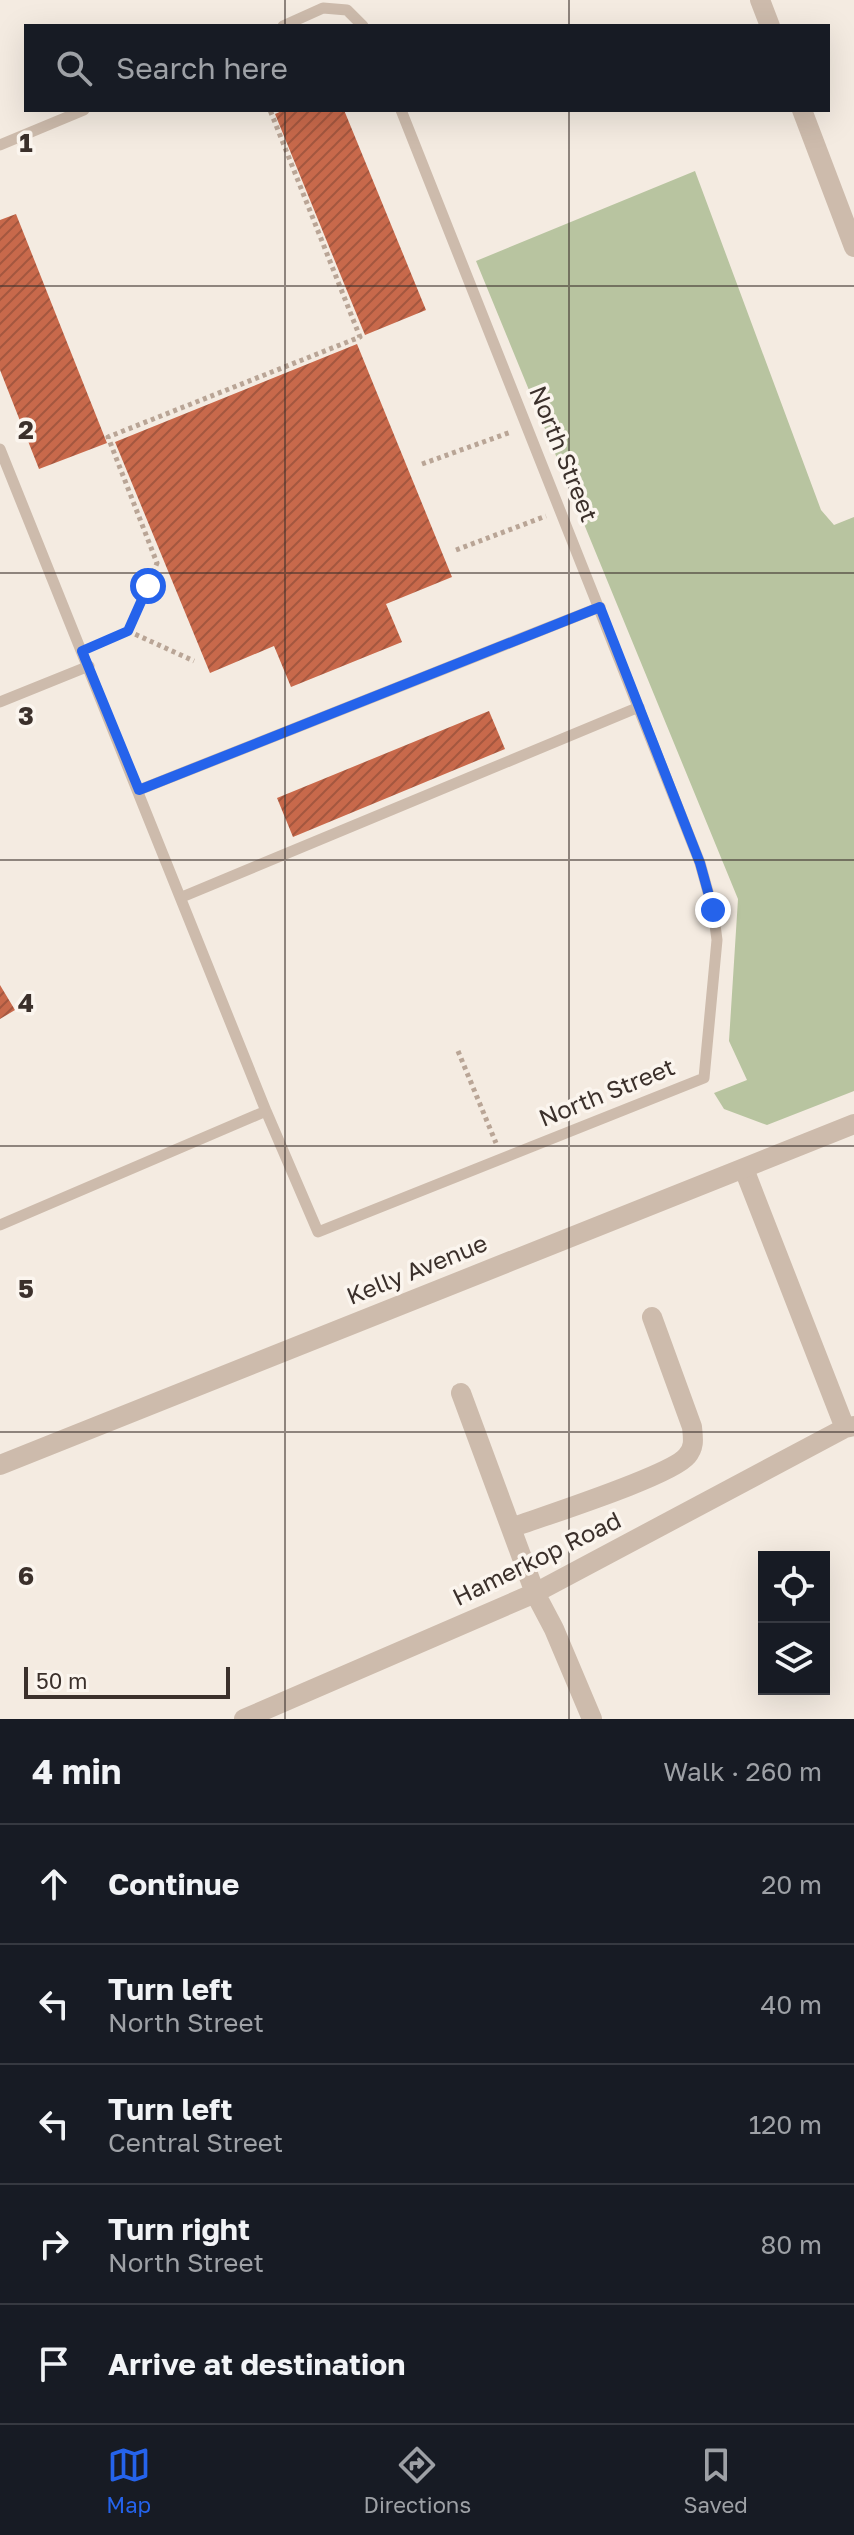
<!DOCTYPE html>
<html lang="en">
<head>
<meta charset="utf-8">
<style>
  :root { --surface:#171b24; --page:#242831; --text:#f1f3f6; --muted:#9ea1a6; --line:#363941; --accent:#2563eb }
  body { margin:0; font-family:"Golos Text",sans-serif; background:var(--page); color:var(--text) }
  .controls { position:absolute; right:24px; bottom:24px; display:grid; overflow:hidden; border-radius:0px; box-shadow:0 8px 32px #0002 }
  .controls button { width:72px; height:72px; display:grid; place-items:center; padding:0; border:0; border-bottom:2px solid var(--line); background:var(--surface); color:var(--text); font:40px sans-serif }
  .scale { position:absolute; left:24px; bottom:20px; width:206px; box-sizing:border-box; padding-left:8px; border:4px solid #3b302b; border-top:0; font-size:22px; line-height:28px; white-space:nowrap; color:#3b302b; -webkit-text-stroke:6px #fbf5ee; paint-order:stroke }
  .stop { position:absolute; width:24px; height:24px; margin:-18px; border:6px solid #2563eb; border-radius:50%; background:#fff }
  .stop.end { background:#2563eb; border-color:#fff; box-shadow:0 2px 8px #0008 }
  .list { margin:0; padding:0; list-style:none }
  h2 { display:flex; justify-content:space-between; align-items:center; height:104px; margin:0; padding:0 32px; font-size:34px }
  h2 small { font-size:26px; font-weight:400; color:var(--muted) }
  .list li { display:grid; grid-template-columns:52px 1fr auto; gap:24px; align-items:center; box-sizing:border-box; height:120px; padding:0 32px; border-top:2px solid var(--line) }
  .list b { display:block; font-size:30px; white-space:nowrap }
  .list p { margin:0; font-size:26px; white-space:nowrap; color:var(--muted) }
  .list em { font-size:26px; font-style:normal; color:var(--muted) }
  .icon { flex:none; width:44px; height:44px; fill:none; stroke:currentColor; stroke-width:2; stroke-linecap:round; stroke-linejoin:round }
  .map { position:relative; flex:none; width:854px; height:1719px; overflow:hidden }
  .search { position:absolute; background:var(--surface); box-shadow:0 8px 32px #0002; left:24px; right:24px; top:24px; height:88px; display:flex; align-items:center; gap:20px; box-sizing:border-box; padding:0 28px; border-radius:0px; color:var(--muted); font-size:30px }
  .sheet { height:704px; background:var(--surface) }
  nav { display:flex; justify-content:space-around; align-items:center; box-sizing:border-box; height:112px; border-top:2px solid var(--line); background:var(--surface); font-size:22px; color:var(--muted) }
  nav a { display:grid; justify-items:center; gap:4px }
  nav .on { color:var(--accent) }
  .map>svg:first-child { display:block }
</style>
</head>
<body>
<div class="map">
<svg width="854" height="1719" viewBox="0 0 854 1719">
  <defs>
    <pattern id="building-hatch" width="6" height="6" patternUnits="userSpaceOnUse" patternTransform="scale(2)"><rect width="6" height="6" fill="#c8694b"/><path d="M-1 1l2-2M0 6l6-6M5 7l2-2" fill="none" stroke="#a4573f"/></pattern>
  </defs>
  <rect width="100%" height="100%" fill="#f4ebe1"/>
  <path fill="#b8c4a0" d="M695,171L821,510L834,525L854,517V1091L767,1125L724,1109L714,1093L747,1080L729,1041L738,899L476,261Z"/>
  <path fill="url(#building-hatch)" d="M284,110H344L426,310L365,335L275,114Z
    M16,214L107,443L39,469L0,370V220Z
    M357,344L452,577L386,604L402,642L291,687L274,646L210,673L115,442Z
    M489,711L505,749L293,837L277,798Z
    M0,985L15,1010L0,1019Z"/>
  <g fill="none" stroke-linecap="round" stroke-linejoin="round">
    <path stroke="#b9a596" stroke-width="5" stroke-dasharray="4 4" stroke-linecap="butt" d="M422,464L511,432
      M456,550L546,516
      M128,631L194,661
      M98,644L128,631L157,563L108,437L360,337L270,110
      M458,1051L496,1143"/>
    <path stroke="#cdbbac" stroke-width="11" d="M283,26L323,8L347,10L363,26
      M0,145L84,110
      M0,449L266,1111L318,1232L704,1078L717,940L713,910L700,863L401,110
      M0,702L89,666
      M139,790L600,607
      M182,897L639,707
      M0,1225L266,1111"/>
    <path stroke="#cdbbac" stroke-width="20" d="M760,0L770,26
      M802,110L854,247
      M744,1169L845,1428
      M461,1393L535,1593L554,1629L592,1719
      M511,1528C543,1516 671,1476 687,1456C695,1447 693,1438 692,1427L652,1317
      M244,1719L535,1593L845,1428L854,1426"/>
    <path stroke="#cdbbac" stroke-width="20" d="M0,1465L854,1124"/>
  </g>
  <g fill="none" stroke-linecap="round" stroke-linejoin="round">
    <path stroke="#2563eb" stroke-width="10" d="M148,586L128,631L82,651L139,790L600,607L700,863L713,910"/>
  </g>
  <path fill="none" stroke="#3b302b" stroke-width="2" stroke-opacity="0.55" d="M285,0V26M569,0V26M285,110V1719M569,110V1719M0,286H854M0,573H854M0,860H854M0,1146H854M0,1432H854"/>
  <g text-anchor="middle" stroke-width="7" stroke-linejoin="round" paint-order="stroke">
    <g font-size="24" fill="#3b302b" stroke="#fbf5ee">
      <text transform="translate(563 454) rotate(68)" y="8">North Street</text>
      <text transform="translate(607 1093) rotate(-22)" y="8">North Street</text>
      <text transform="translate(417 1270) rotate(-22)" y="8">Kelly Avenue</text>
      <text transform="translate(537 1559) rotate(-26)" y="8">Hamerkop Road</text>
    </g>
  </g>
  <g font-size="26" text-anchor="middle" font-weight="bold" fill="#3b302b" stroke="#fbf5ee" stroke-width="7" stroke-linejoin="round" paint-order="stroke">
    <text x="26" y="152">1</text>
    <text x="26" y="439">2</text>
    <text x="26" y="725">3</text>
    <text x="26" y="1012">4</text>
    <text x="26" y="1298">5</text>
    <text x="26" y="1585">6</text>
  </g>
</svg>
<div class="controls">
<button><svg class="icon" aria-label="locate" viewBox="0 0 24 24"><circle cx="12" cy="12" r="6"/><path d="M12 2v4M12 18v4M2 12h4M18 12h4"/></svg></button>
<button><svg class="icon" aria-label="layers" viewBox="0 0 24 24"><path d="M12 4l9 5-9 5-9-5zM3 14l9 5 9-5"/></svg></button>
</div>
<div class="scale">50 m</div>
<div class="stop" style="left:148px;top:586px"></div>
<div class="stop end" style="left:713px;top:910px"></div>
<div class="search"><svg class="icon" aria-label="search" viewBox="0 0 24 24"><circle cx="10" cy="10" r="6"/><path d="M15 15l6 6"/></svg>Search here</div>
</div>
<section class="sheet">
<h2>4 min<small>Walk · 260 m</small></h2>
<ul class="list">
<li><svg class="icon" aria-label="ahead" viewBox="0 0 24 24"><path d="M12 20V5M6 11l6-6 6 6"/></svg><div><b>Continue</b></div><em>20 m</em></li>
<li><svg class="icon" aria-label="left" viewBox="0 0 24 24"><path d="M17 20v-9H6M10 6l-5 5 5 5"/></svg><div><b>Turn left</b><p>North Street</p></div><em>40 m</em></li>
<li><svg class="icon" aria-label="left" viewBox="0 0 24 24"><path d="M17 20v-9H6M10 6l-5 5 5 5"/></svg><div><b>Turn left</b><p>Central Street</p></div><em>120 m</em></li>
<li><svg class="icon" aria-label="right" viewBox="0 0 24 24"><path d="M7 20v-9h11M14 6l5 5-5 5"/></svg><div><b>Turn right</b><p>North Street</p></div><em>80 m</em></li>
<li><svg class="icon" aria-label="arrive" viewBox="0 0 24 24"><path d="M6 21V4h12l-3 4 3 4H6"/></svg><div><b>Arrive at destination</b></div></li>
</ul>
</section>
<nav>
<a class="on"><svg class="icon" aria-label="map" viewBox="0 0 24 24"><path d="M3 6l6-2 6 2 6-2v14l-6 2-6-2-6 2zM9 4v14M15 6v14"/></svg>Map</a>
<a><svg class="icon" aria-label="directions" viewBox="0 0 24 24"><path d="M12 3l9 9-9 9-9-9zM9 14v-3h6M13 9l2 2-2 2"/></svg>Directions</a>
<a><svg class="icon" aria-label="saved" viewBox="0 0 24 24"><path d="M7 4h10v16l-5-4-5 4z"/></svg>Saved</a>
</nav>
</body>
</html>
